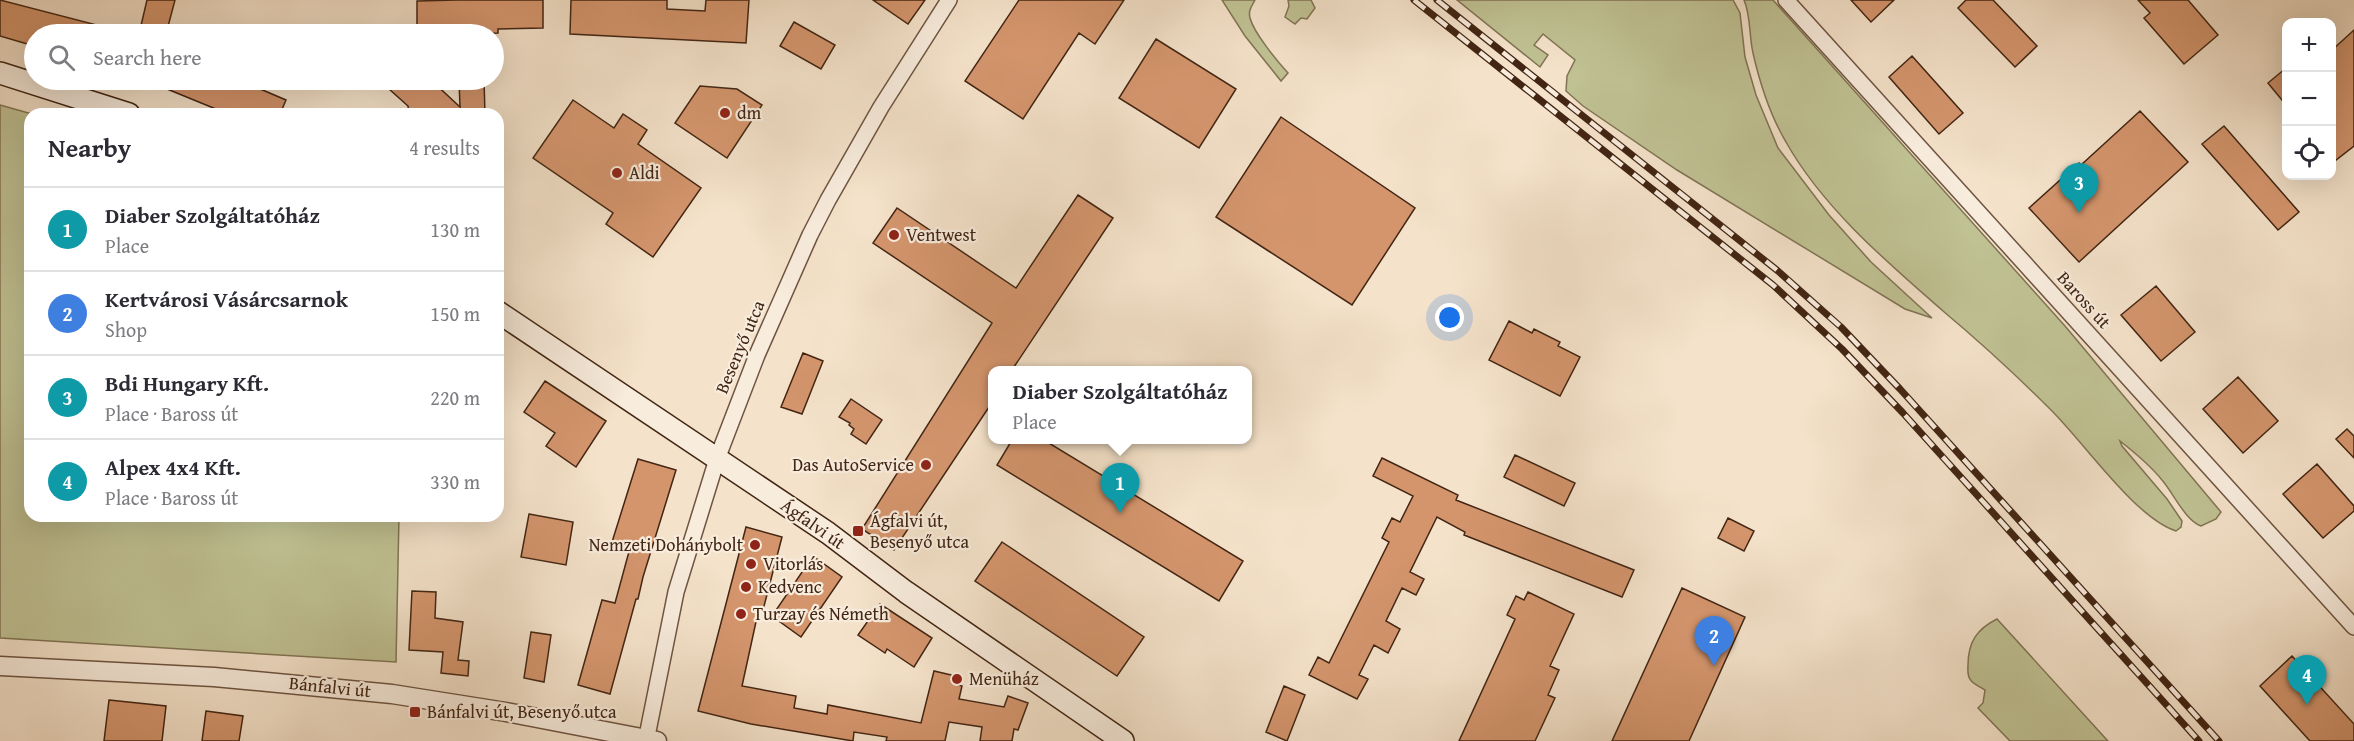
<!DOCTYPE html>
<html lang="en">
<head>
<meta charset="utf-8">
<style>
  :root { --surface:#fff; --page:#f7f7f7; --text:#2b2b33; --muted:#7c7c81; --line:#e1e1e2; --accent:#111827 }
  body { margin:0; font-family:"Gentium Book Plus",serif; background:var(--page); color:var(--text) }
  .controls { position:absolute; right:18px; top:18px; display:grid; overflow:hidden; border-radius:12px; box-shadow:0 6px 24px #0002 }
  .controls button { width:54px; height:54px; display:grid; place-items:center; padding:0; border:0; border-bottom:2px solid var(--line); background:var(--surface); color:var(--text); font:30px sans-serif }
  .you { position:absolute; left:1450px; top:318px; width:21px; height:21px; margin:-15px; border:4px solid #fff; border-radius:50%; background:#1a73e8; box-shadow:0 0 0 9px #1a73e833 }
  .badge { display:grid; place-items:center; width:39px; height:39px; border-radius:50%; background:var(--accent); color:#fff; font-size:20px; font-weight:700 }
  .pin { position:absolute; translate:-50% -50px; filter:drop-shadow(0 2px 3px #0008) }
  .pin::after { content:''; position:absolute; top:32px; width:21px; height:18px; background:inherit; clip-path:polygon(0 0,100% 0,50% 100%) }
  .popup { position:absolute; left:988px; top:366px; width:264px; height:78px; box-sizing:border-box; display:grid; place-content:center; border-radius:12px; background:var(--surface); filter:drop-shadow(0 2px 4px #0005); font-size:20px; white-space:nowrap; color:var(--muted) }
  .popup b { font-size:22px; color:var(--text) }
  .popup::after { content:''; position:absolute; left:50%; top:100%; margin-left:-12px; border:12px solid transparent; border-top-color:var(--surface) }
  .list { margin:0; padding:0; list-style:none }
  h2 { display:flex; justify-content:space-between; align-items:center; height:78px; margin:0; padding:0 24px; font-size:26px }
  h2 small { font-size:20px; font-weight:400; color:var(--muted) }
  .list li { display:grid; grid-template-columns:39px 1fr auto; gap:18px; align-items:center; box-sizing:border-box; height:84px; padding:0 24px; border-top:2px solid var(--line) }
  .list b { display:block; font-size:22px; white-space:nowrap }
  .list p { margin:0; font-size:20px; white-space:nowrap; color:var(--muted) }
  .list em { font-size:20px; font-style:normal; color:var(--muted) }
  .icon { flex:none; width:33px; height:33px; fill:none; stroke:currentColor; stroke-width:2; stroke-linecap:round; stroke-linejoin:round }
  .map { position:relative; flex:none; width:2354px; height:741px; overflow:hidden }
  .search { position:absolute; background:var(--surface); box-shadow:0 6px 24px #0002; left:24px; top:24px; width:480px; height:66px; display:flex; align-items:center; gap:15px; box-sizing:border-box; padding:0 21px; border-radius:33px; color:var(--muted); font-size:22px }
  .panel { position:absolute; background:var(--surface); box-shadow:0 6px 24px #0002; left:24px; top:108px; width:480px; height:414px; border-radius:18px }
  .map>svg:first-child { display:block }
</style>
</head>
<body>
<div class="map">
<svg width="2354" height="741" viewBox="0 0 2354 741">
  <rect width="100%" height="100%" fill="#f4e2ca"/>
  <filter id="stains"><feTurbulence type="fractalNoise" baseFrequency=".00333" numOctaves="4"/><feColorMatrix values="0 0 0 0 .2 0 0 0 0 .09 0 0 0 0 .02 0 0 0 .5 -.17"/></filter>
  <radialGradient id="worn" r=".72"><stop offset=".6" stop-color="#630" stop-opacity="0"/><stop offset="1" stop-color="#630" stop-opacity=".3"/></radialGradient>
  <path fill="#c0c294" stroke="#817454" stroke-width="1.5" d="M1222,0H1255C1252,6 1248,10 1250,18C1254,33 1277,61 1288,73L1281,81L1245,36Z
    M1288,0H1311L1315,8L1307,19L1301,18L1295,24L1285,17L1289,6Z
    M1457,0H1733L1740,13L1745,57L1756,95L1778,148L1829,215L1871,262L1932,318L1905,309L1677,170L1583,106L1566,91L1567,76L1575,60L1543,34L1534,45L1548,55L1540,67Z
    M1744,0H1773L2065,326L2221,512L2216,519L2201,526C2185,520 2174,494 2162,480C2150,465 2134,452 2120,441L2122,446L2167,499L2182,521L2181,527L2176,531C2135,518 2083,441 2050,409C2016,375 1980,342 1943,311C1887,262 1823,208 1786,142C1770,115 1760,84 1753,53C1749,36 1751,16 1744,0Z
    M0,105L32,114H30V516H399L396,662L0,638Z
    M1997,619L2107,740L2108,741H2010L1978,708L1983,703L1985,690C1981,687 1972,684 1970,679C1967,675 1968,669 1968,665C1968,642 1977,629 1997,619Z"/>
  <path fill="#d4956d" stroke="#422513" stroke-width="1.5" d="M0,0L116,30V34H34V46L0,36Z
    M147,0H175L166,34H139Z
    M457,0H543V28L498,29V33L473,34H417V1Z
    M571,0H667V9L705,11L706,0H749L746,43L570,34Z
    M873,0H925L908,24Z
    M1019,0H1124L1095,44L1079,33L1023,119L965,81Z
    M1851,0H1894L1871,22Z
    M1966,0H1993L2037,46L2015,67L1958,8Z
    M2138,0H2188L2218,35L2184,64L2144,18L2150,13Z
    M794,22L835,45L821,69L780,46Z
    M2354,30V146L2331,164V51Z
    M1156,39L1236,89L1199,148L1119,98Z
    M1912,56L1963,113L1939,134L1889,77Z
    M2286,68V105L2268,83Z
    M145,80H239L286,100L280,114H228Z
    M379,80H431L460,107L459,80H484L485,114H409L408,106Z
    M700,86L737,89L762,105L727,158L675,123Z
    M573,100L614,128L623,114L647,130L638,144L701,188L653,257L606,224L613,213L533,158Z
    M2140,111L2188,162L2079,262L2029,208L2079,163L2081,165Z
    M1281,117L1415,208L1352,305L1216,217Z
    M2224,126L2299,212L2278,230L2202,144Z
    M1078,195L1113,218L1012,370H993V401L894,550L862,529L992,323L873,243L897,208L1016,288Z
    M2156,286L2195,332L2161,361L2121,315Z
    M1509,321L1532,333L1534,329L1560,342L1558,346L1580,357L1560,396L1489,360Z
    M803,353L823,361L802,414L781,407Z
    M2238,377L2278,421L2243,453L2203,409Z
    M545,381L606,421L576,467L546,446L555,433L524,412Z
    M851,399L882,420L866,444L851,434L854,429L849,425L850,423L839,417Z
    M2347,429L2354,436V458L2336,439Z
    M1012,440H1044L1243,561L1219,601L997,465Z
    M1515,455L1575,483L1564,506L1504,477Z
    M1382,458L1458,495L1456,500L1634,570L1622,597L1464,535L1465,532L1437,517L1410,572L1424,579L1416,595L1402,588L1386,621L1400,629L1388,653L1374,645L1359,675L1368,679L1357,699L1309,675L1318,657L1329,663L1389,542L1382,538L1392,518L1400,522L1413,496L1373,476Z
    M638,459L676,470L643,577L638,599H636L610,694L578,685L602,600L615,603L630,548L612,542Z
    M2317,464L2354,506V511L2323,538L2283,494Z
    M529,514L573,522L566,565L521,557Z
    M1728,518L1754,531L1744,551L1718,538Z
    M746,527L782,537L763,610L759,608L742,686L796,696L794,708L827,714L828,705L921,723L934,671L960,677L958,685L962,686L959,699L1004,707L1008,696L1028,703L1018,730L1014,729L1012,741H980L982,727L949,722L945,741H886L887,737L854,732L853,741L751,724L698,711Z
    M1002,542L1144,637L1117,676L975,581Z
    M813,556L842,577L801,637L772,616Z
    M1682,588L1745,617L1689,741H1612Z
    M412,591L436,592L435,618L463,622L458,660L469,661L468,676L441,673L443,652L409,650Z
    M1528,592L1574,614L1550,666L1559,670L1548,695L1555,698L1535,741H1459L1515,619L1507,615L1516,596L1524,600Z
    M880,604L932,638L914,667L887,649L885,653L858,635Z
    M531,632L551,635L544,682L524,678Z
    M2292,656L2354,724V741H2310L2260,686Z
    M1284,686L1305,695L1287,741L1266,732Z
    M109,700L166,706L162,741H104Z
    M206,711L243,716L239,741H202Z"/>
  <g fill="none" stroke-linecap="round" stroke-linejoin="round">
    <g stroke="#6e5441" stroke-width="18">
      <path id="minor" d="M1786,0L2354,627
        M646,741L676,592L717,459L757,355L810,235L828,200L881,107L949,0"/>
    </g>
    <g stroke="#6e5441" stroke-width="21">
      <path id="tertiary" d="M0,666L214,677L392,694L506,712L657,741"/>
    </g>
    <g stroke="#422513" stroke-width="24">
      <path id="secondary" d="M0,73L129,114
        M498,312L828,533L906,592L1123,741"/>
    </g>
    <use href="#minor" stroke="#f8ecdd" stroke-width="15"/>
    <use href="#tertiary" stroke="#f8ecdd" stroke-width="18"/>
    <use href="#secondary" stroke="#f8ecdd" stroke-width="21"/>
    <g stroke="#422513" stroke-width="7">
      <path id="rail" d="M1414,0L1773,285L1842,349L1903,413L2199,741
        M1437,0L1778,271L1841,327L1900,389L2219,741"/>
    </g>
    <use href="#rail" stroke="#f8ecdd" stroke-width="4.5" stroke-dasharray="14" stroke-linecap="butt"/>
  </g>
  <g fill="#8f2418" stroke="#f8ecdd" stroke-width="2">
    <circle cx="725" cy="113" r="6"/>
    <circle cx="617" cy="173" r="6"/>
    <circle cx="894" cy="235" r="6"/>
    <circle cx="926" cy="465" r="6"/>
    <rect x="852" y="525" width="12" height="12" rx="3"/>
    <circle cx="755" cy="545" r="6"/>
    <circle cx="751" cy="564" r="6"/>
    <circle cx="746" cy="587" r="6"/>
    <circle cx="741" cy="614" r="6"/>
    <circle cx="957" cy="679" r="6"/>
    <rect x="409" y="706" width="12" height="12" rx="3"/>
  </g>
  <g text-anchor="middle" stroke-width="4.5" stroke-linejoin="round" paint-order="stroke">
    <g font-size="18" fill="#422513" stroke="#f8ecdd" text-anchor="start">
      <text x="737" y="119">dm</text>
      <text x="629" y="179">Aldi</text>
      <text x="906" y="241">Ventwest</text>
      <text x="914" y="471" text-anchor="end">Das AutoService</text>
      <text x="870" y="527">Ágfalvi út,<tspan x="870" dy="21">Besenyő utca</tspan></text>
      <text x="743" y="551" text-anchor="end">Nemzeti Dohánybolt</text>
      <text x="763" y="570">Vitorlás</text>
      <text x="758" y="593">Kedvenc</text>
      <text x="753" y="620">Turzay és Németh</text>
      <text x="969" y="685">Menüház</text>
      <text x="427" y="718">Bánfalvi út, Besenyő utca</text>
    </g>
    <g font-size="18" fill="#422513" stroke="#f8ecdd">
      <text transform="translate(2084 300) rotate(48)" y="6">Baross út</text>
      <text transform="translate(740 347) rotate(-67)" y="6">Besenyő utca</text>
      <text transform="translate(813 524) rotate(35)" y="6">Ágfalvi út</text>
      <text transform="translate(330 687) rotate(6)" y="6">Bánfalvi út</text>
    </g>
  </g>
  <rect width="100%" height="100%" filter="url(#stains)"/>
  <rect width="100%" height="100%" fill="url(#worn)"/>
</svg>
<div class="controls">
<button>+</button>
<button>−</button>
<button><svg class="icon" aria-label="locate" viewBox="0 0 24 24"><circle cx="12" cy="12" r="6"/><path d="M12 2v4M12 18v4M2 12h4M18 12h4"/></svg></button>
</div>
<div class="you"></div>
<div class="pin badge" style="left:1120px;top:513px;background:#0f9aa8">1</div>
<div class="popup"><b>Diaber Szolgáltatóház</b>Place</div>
<div class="pin badge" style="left:1714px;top:666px;background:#3f7fe0">2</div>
<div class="pin badge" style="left:2079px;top:213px;background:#0f9aa8">3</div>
<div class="pin badge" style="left:2307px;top:705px;background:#0f9aa8">4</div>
<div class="search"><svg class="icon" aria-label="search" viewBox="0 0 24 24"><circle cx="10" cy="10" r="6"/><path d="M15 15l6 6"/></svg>Search here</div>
<section class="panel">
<h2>Nearby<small>4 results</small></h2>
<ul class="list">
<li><span class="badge" style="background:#0f9aa8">1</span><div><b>Diaber Szolgáltatóház</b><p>Place</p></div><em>130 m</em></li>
<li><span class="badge" style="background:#3f7fe0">2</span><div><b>Kertvárosi Vásárcsarnok</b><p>Shop</p></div><em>150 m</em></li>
<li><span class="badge" style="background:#0f9aa8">3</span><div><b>Bdi Hungary Kft.</b><p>Place · Baross út</p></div><em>220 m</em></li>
<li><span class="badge" style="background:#0f9aa8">4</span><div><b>Alpex 4x4 Kft.</b><p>Place · Baross út</p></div><em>330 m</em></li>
</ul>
</section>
</div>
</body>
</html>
